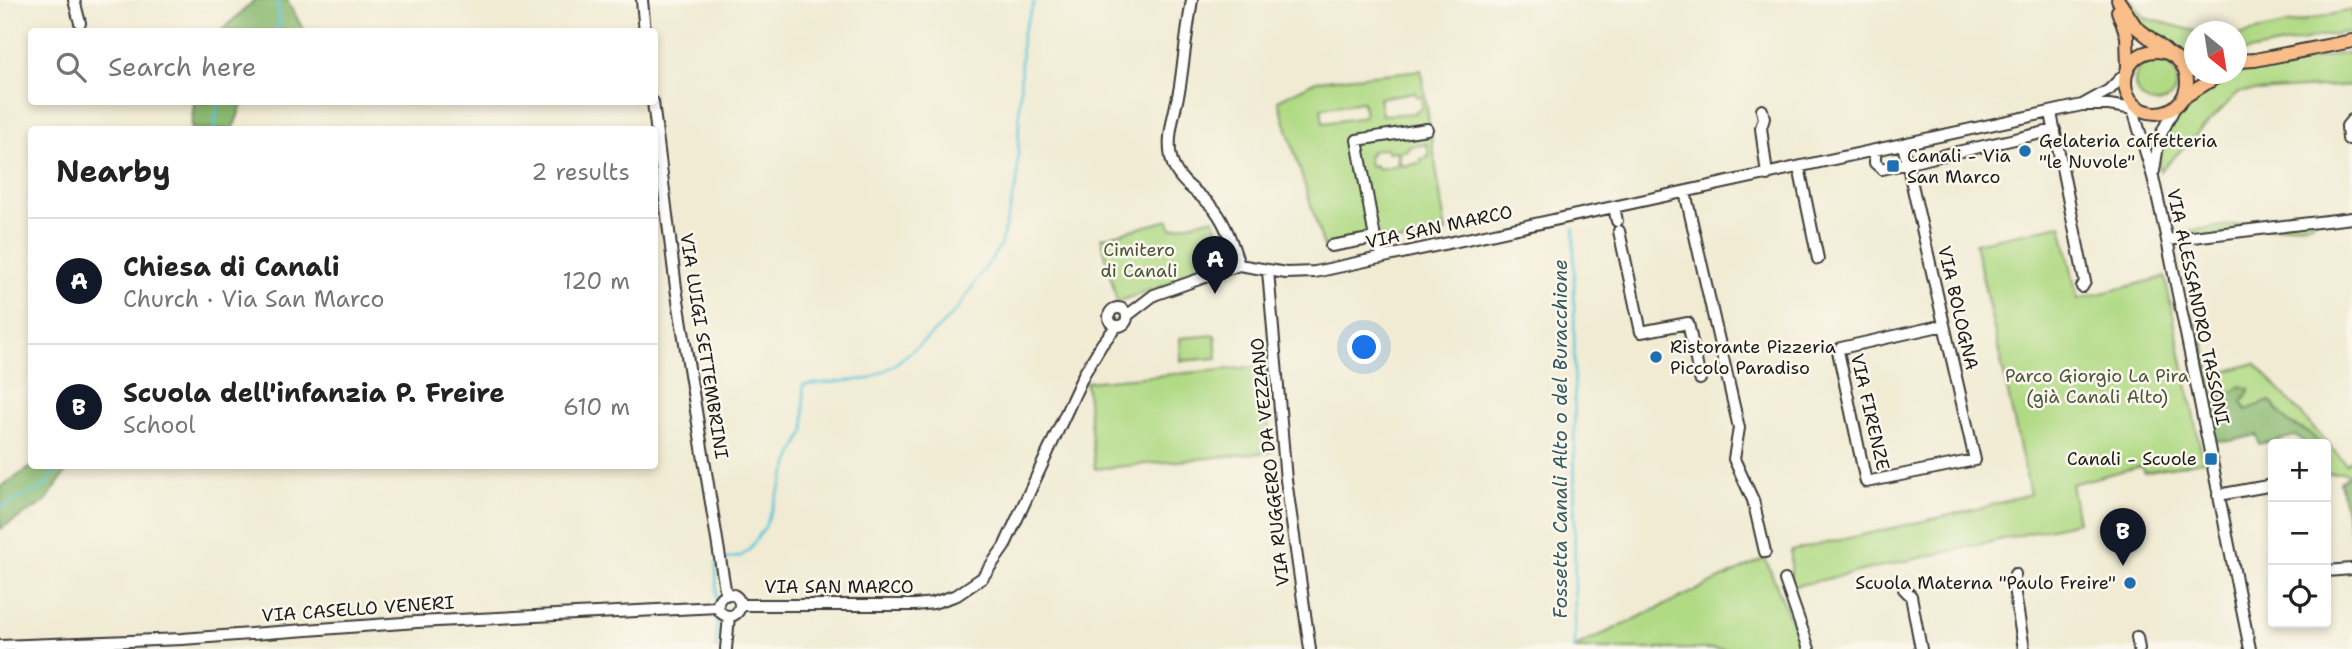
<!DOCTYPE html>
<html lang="en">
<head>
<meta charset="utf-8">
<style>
  :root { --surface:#fff; --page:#f6f6f6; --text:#222; --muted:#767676; --line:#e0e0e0; --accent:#111827 }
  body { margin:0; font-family:"Shantell Sans",sans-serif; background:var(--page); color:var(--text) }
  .controls { position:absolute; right:21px; bottom:21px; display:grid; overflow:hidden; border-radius:7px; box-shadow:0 4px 10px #0003 }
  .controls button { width:63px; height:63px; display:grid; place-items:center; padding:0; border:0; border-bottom:2px solid var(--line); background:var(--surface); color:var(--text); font:35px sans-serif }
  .compass { position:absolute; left:2184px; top:21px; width:63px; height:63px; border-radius:50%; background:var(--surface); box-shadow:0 4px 10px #0003; rotate:150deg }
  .you { position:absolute; left:1365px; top:348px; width:24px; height:24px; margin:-18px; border:5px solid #fff; border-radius:50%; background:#1a73e8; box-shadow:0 0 0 10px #1a73e833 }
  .badge { display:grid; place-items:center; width:46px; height:46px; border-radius:50%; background:var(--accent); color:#fff; font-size:23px; font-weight:700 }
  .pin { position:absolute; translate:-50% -58px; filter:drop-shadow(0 2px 4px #0008) }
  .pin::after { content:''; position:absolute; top:37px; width:24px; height:21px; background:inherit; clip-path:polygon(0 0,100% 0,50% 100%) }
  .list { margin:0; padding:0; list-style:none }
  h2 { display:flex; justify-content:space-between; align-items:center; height:91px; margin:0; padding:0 28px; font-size:30px }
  h2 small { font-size:23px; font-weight:400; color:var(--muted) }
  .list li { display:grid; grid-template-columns:46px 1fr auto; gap:21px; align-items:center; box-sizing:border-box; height:126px; padding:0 28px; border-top:2px solid var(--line) }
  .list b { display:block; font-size:26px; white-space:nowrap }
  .list p { margin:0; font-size:23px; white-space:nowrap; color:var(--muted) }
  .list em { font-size:23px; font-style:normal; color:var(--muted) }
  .icon { flex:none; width:38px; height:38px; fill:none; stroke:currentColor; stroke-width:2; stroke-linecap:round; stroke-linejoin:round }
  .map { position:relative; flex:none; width:2352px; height:649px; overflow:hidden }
  .search { position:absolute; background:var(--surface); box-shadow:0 4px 10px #0003; left:28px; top:28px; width:630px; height:77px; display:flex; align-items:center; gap:18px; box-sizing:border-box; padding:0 24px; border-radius:7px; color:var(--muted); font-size:26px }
  .panel { position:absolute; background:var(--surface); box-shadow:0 4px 10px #0003; left:28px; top:126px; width:630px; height:343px; border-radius:7px }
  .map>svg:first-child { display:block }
</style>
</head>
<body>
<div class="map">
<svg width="2352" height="649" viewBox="0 0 2352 649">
  <rect width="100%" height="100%" fill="#fbf7ec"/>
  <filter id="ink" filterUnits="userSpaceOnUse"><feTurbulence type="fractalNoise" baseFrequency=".0143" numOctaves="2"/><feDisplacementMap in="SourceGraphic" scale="14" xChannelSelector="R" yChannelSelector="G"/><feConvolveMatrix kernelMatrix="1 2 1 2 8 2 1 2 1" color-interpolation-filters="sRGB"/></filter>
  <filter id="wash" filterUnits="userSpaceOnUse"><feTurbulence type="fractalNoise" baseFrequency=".00686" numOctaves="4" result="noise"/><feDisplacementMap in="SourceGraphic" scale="28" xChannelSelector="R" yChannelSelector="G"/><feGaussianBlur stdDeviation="1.57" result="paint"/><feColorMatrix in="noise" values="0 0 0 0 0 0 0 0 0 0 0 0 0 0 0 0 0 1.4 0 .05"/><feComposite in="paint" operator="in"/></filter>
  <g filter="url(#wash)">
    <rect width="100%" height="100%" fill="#f1ebd3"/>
    <path fill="#b1da85" stroke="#667b50" stroke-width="2" fill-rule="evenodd" d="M2124,0H2131L2145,18L2195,31L2194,55L2189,54L2137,23Z
      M2352,10V31L2237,53V35Z
      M2352,52V85L2239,92L2160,171L2158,152L2179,105L2205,88L2246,71Z
      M2135 82a21 21 0 1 1 42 0a21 21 0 1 1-42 0Z
      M1421,70L1446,232L1379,246L1375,238L1324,247L1278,100L1316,81ZM1415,92L1416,97L1421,96L1422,109L1416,110V113L1382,115L1379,98ZM1363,102L1365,117L1323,123L1321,108ZM1427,144L1429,157L1421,159V163L1401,166L1399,152L1408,150V147ZM1387,148L1388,152L1396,151L1398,165L1377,169L1376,165L1370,166L1368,155L1371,154V151Z
      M2313,214V223L2173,239L2172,233Z
      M1214,218L1226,263L1117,302L1101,238L1169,220L1171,228Z
      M2061,225L2078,299L2165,277L2203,461L2144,472L2142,466L2071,484L2078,522L1791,587V551L1985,507L2030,494L1975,243Z
      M1215,335L1217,358L1181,361L1180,338Z
      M2255,363L2346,464L2352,459V476L2342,472L2326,474V444H2320L2310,433L2289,423L2270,401L2246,410C2239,397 2225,396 2211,396L2210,378L2218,374Z
      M1263,366L1271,452L1095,469L1086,382Z
      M1765,558L1803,649H1576L1575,647Z"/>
    <path fill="#8cba72" stroke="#546b47" stroke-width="2" d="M255,0H287L304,31H221Z
      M194,102H243L233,129H191Z
      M2189,312C2206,334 2210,369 2211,396H2226L2241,386L2250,389L2242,402L2246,410L2270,401L2289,423L2310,433L2320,444H2303L2302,440L2296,436L2259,444L2257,435L2231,441L2211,440Z
      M33,466H70L45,502L0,529V487Z
      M2349,476H2352V532H2350L2340,482Z"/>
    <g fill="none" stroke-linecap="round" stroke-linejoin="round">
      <path stroke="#5dc6d9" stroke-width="2.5" d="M274,32L280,23L277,0
        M214,130L218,102
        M0,508L46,485L57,466
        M723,560L741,556L748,551L765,527L794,452L805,431L803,385L869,379L893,366L931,335L956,311L1000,246L1017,183L1022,35L1035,0
        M716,565L717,604
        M716,649L717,610
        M1573,649L1575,647L1574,228"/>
    </g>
  </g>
  <g filter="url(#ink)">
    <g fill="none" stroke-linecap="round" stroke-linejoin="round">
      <g stroke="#3c3b37" stroke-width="14">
        <path id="minor" d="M74,0L80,23
          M642,0L645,32
          M1192,0C1187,29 1184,58 1180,86C1176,111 1163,142 1174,167C1182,185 1203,195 1215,210C1227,226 1233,246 1239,265
          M2130,99L2153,177L2167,240L2250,649
          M653,102L676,288L726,595
          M2085,105H2109L2146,111
          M1762,110L1764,118L1761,128L1767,175
          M2051,113L2085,282L2082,287
          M2348,139L2347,126L2352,120
          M1903,145L1975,460L1866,482L1838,351L1841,348L1944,325
          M1875,151V163L1882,169L2055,130
          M1799,167L1818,259
          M2154,171L2159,138L2176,105
          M1685,192L1739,428L1734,459L1753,500L1765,552
          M1614,207L1617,221
          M1619,231L1641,332L1688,323L1700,379
          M1375,238L1357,140L1427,129
          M2167,240L2352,218
          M1331,246L1375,238L1383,256
          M1268,271L1286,480L1310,649
          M1109 317a9 9 0 1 1 18 0a9 9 0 1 1-18 0Z
          M1128,315L1154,295L1239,265L1286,273L1315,272L2082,105L2109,90L2126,73
          M2218,495L2273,485
          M2326,571L2352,569
          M2015,574L2013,582L2024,649
          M1785,580L1809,649
          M1904,589L1911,596L1921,649
          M718 605a11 11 0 1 1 22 0a11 11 0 1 1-22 0Z
          M740,605H915L933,603L957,595L982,578L1004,547L1084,374L1102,344L1116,327
          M2137,637L2139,649
          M0,646L182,639L417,622L718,607
          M726,649L729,616"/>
      </g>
      <g stroke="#3c3b37" stroke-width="16">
        <path id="major" d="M2118,0L2136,27L2166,51
          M2118,11L2127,36L2128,68
          M2125 82a31 31 0 1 1 62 0a31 31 0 1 1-62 0Z
          M2236,61L2255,60L2352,41
          M2184,97L2221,74"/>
      </g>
      <use href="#minor" stroke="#fff" stroke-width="10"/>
      <use href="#major" stroke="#f8bd89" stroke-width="12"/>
    </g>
  </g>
  <g fill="#1f6fb2" stroke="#fbf7ec" stroke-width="2.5">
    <circle cx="2025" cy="151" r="7"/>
    <rect x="1886" y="159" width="14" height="14" rx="3.5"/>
    <circle cx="1656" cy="357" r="7"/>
    <rect x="2204" y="452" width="14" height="14" rx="3.5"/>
    <circle cx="2130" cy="583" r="7"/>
  </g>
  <g text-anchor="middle" stroke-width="5" stroke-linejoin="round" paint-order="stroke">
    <g font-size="18" fill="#1c1c1c" stroke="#fbf7ec" text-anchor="start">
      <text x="2039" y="147">Gelateria caffetteria<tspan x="2039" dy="21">"le Nuvole"</tspan></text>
      <text x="1907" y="162">Canali - Via<tspan x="1907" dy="21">San Marco</tspan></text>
      <text x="1670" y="353">Ristorante Pizzeria<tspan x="1670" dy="21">Piccolo Paradiso</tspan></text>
      <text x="2197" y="465" text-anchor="end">Canali - Scuole</text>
      <text x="2116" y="589" text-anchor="end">Scuola Materna "Paulo Freire"</text>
    </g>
    <g font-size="18" fill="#1c1c1c" stroke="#fbf7ec">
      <text transform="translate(1439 227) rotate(-12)" y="6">VIA SAN MARCO</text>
      <text transform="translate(2198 307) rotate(78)" y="6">VIA ALESSANDRO TASSONI</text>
      <text transform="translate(1958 308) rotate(77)" y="6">VIA BOLOGNA</text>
      <text transform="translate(704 346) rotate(81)" y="6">VIA LUIGI SETTEMBRINI</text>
      <text transform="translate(1870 412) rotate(77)" y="6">VIA FIRENZE</text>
      <text transform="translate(1270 462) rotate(-96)" y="6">VIA RUGGERO DA VEZZANO</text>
      <text x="839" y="593">VIA SAN MARCO</text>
      <text transform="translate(358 609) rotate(-4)" y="6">VIA CASELLO VENERI</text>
    </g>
    <g font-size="18" fill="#49553c" stroke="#fbf7ec">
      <text x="1139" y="256">Cimitero<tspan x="1139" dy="21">di Canali</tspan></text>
      <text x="2097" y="382">Parco Giorgio La Pira<tspan x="2097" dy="21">(già Canali Alto)</tspan></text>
    </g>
    <g font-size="19" font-style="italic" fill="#33585e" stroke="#fbf7ec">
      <text transform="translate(1560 439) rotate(-90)" y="7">Fossetta Canali Alto o del Buracchione</text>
    </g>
  </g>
</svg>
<div class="controls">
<button>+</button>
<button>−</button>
<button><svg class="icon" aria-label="locate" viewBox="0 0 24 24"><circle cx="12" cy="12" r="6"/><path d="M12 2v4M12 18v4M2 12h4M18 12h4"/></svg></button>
</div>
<svg class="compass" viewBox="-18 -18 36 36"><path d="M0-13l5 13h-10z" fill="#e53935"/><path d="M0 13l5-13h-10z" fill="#767676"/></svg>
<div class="you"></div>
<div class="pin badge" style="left:1215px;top:294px">A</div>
<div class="pin badge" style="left:2123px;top:566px">B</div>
<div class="search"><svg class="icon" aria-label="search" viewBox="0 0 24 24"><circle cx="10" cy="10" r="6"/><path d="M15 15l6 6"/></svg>Search here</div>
<section class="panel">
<h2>Nearby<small>2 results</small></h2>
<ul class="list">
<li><span class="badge">A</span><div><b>Chiesa di Canali</b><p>Church · Via San Marco</p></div><em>120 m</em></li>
<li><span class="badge">B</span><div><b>Scuola dell'infanzia P. Freire</b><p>School</p></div><em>610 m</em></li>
</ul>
</section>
</div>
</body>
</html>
